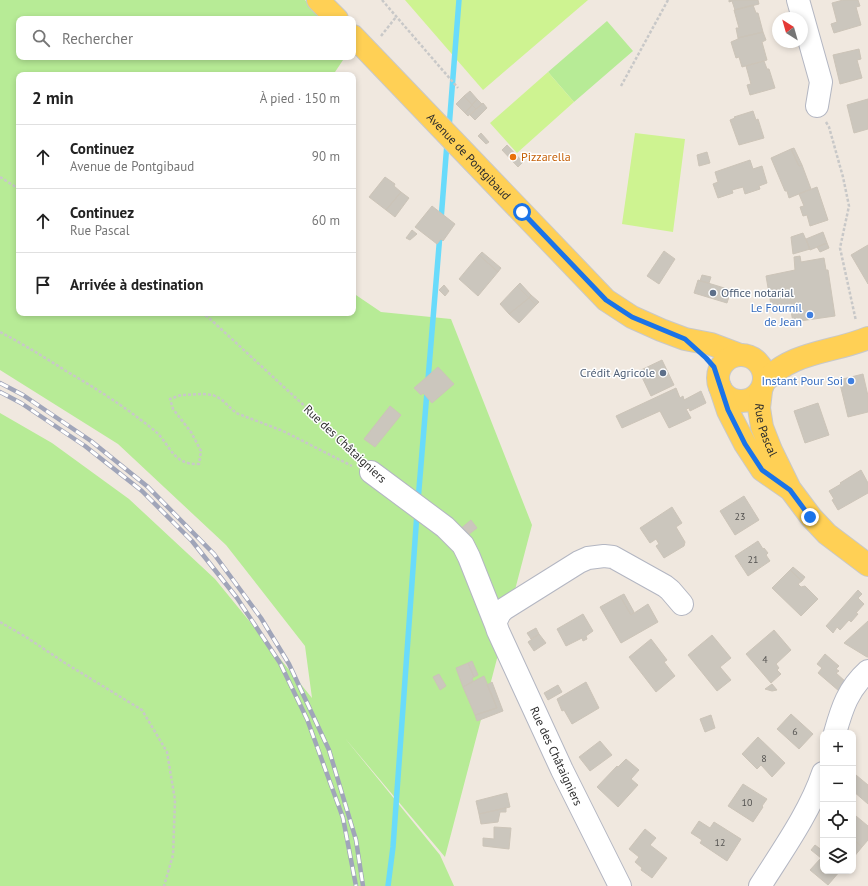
<!DOCTYPE html>
<html lang="fr">
<head>
<meta charset="utf-8">
<style>
  :root { --surface:#fff; --page:#f6f6f6; --text:#222; --muted:#767676; --line:#e0e0e0 }
  body { margin:0; font-family:"PT Sans",sans-serif; background:var(--page); color:var(--text) }
  .controls { position:absolute; right:12px; bottom:12px; display:grid; overflow:hidden; border-radius:8px; box-shadow:0 2px 6px #0003 }
  .controls button { width:36px; height:36px; display:grid; place-items:center; padding:0; border:0; border-bottom:1px solid var(--line); background:var(--surface); color:var(--text); font:20px sans-serif }
  .compass { position:absolute; left:772px; top:12px; width:36px; height:36px; border-radius:50%; background:var(--surface); box-shadow:0 2px 6px #0003; rotate:323deg }
  .stop { position:absolute; width:12px; height:12px; margin:-9px; border:3px solid #1a73e8; border-radius:50%; background:#fff }
  .stop.end { background:#1a73e8; border-color:#fff; box-shadow:0 1px 4px #0008 }
  .list { margin:0; padding:0; list-style:none }
  h2 { display:flex; justify-content:space-between; align-items:center; height:52px; margin:0; padding:0 16px; font-size:17px }
  h2 small { font-size:13px; font-weight:400; color:var(--muted) }
  .list li { display:grid; grid-template-columns:26px 1fr auto; gap:12px; align-items:center; box-sizing:border-box; height:64px; padding:0 16px; border-top:1px solid var(--line) }
  .list b { display:block; font-size:15px; white-space:nowrap }
  .list p { margin:0; font-size:13px; white-space:nowrap; color:var(--muted) }
  .list em { font-size:13px; font-style:normal; color:var(--muted) }
  .icon { flex:none; width:22px; height:22px; fill:none; stroke:currentColor; stroke-width:2; stroke-linecap:round; stroke-linejoin:round }
  .map { position:relative; flex:none; width:868px; height:886px; overflow:hidden }
  .search { position:absolute; background:var(--surface); box-shadow:0 2px 6px #0003; left:16px; top:16px; width:340px; height:44px; display:flex; align-items:center; gap:10px; box-sizing:border-box; padding:0 14px; border-radius:8px; color:var(--muted); font-size:15px }
  .panel { position:absolute; background:var(--surface); box-shadow:0 2px 6px #0003; left:16px; top:72px; width:340px; height:244px; border-radius:8px }
  .map>svg:first-child { display:block }
</style>
</head>
<body>
<div class="map">
<svg width="868" height="886" viewBox="0 0 868 886">
  <rect width="100%" height="100%" fill="#f0e8df"/>
  <path fill="#b7eb96" d="M0,0H305L323,19H19V57H345L333,75H19V313H353V293L381,312L451,319L532,525L445,857L344,737L440,855L454,886H0V413L52,443L129,499L215,579L312,698L305,646L226,545L118,444L0,370Z
    M607,21L633,51L574,102L548,72Z"/>
  <path fill="#cef391" d="M405,0H588L483,90Z
    M548,72L574,102L517,153L490,123Z
    M635,133L685,139L673,232L622,224Z"/>
  <g fill="none" stroke-linecap="round" stroke-linejoin="round">
    <path stroke="#69dbfb" stroke-width="5.5" d="M449,128L459,0
      M441,220L447,143
      M418,501L440,234
      M388,886L393,847L417,513"/>
  </g>
  <path fill="#cbc6bd" stroke="#ccc4b8" d="M729,0H758L759,4L735,10L732,1L729,2Z
    M843,0H858L860,6L856,7L861,25L834,33L831,24L837,22L832,3Z
    M753,5L756,13H758L763,32L738,38L736,28H739L734,10Z
    M763,32L766,40L762,42L767,60L742,67L739,57L736,58L731,42L738,39V38Z
    M859,49L861,59L857,60L862,78L840,84L833,55Z
    M764,61L767,69H769L775,88L750,95L747,85L751,84L746,66Z
    M470,91L477,99L472,105L464,96Z
    M464,96L472,105L465,113L456,104Z
    M477,99L482,104L476,109L472,105Z
    M868,99V129L854,133L847,105Z
    M483,103L487,108L475,120L470,115Z
    M472,105L476,109L468,116L465,113Z
    M753,111L756,120L758,119L764,138L739,145L730,120L735,118L734,117Z
    M481,133L489,142L486,144L478,136Z
    M507,145L523,162L518,167L502,150Z
    M794,148L802,165L799,166L791,149Z
    M791,149L799,166L802,165L811,189L789,198L787,191H785L771,158Z
    M707,152L710,163L699,166L697,155Z
    M750,160L753,169L762,166L767,183L759,186L760,189L745,194L743,187L732,190L733,193L718,198L713,184L718,182L715,172Z
    M385,177L395,184L394,186L401,192L386,210L369,197Z
    M817,187L828,220L810,226L807,215L803,216L800,207L804,206L799,194Z
    M401,192L409,198L395,217L386,210Z
    M432,206L455,224L443,241L441,239L437,244L415,227Z
    M412,230L417,234L410,240L406,238Z
    M823,232L827,243L810,250L806,239Z
    M803,233L810,249L793,254L791,237Z
    M827,243L829,248L820,252L817,247Z
    M868,245V284L851,255Z
    M664,251L675,259L659,284L647,276Z
    M482,252L501,268L498,272L479,255Z
    M479,255L498,272L478,296L459,279Z
    M800,256L801,262L824,258L826,270H828L835,316L793,322L791,311L785,307L784,304L771,305L766,276L795,270L794,257Z
    M702,275L711,277L709,283L700,281Z
    M698,280L731,290L727,303L694,293Z
    M520,283L531,295L529,298L517,286Z
    M444,285L449,291L445,296L439,290Z
    M517,286L529,298L509,314L500,304Z
    M531,295L539,302L536,305L529,298Z
    M529,298L536,305L519,323L509,314Z
    M662,360L674,385L651,396L639,371Z
    M438,367L454,384L432,403L423,393L421,395L414,388Z
    M863,374L868,396V412L848,417L839,380Z
    M676,388L680,398L683,396L684,400L701,391L706,403L690,411L689,408L686,409L691,418L669,428L660,411L622,428L616,416Z
    M818,403L829,435L805,443L794,411Z
    M390,406L401,415L375,447L364,439Z
    M861,470L868,483V493L838,510L832,500L834,499L829,491L841,484L840,483Z
    M744,496L759,520L735,535L720,511Z
    M672,507L682,523L676,527L685,542L684,546L664,558L656,546L659,544L656,539L650,543L640,528Z
    M471,520L477,528L464,538L459,530Z
    M758,541L763,549L764,548L768,553L766,555L770,561L748,576L735,556Z
    M793,567L805,577L802,581L790,570Z
    M790,570L802,581L798,584L801,587L805,586L818,599L801,616L772,588Z
    M858,590L862,594L858,598L864,604L856,613L858,614L851,622L849,620L840,630L837,627L833,633L826,626Z
    M624,594L634,612L631,615L620,596Z
    M620,596L631,615L648,604L658,622L621,643L600,607Z
    M583,614L593,631L586,636L587,639L583,641L582,638L566,646L557,629Z
    M868,621V657H867L844,643Z
    M536,628L539,634L531,639L527,633Z
    M774,630L791,650L776,664L779,668L777,670L781,674L771,683L746,654Z
    M539,634L546,643L534,651L528,642Z
    M712,635L731,658L720,667L731,680L717,691L688,655Z
    M651,639L667,660L664,662L675,676L656,692L629,657Z
    M825,654L839,666L836,669L839,671L836,673L846,682L839,691L818,673L822,668L817,664Z
    M472,661L478,675L474,677L468,663Z
    M468,663L474,677L472,678L473,681L463,687L456,668Z
    M439,674L446,686L440,690L433,677Z
    M484,676L497,708L475,715L463,687Z
    M492,682L503,711L477,721L475,715L497,708L487,685Z
    M586,682L599,708L572,724L564,710L562,711L557,699Z
    M772,684L777,690L772,691L765,689Z
    M558,685L562,692L548,700L544,693Z
    M791,714L813,734L799,749L777,729Z
    M711,715L715,728L705,732L700,719Z
    M758,737L785,763L772,777L761,765L757,769L742,754Z
    M600,741L612,755L590,771L579,757Z
    M626,759L639,770L631,779L638,785L618,807L597,787L617,766L618,767Z
    M856,775L868,785V804L853,791V778Z
    M743,784L767,799L762,806L763,807L753,822L728,806Z
    M507,793L510,807L479,814L476,801Z
    M506,808V812H500L498,822L481,824L479,814Z
    M856,816L868,826V840L862,847L853,839V819Z
    M699,821L710,828L714,822L741,839L727,861L700,843L702,840L691,833Z
    M494,827L511,828L509,849L483,846V838L494,839Z
    M645,829L656,838L650,845L667,858L652,878L641,870L642,868L635,862L639,857L629,849Z
    M853,839L862,847L853,858Z
    M815,845L823,851V871H840L828,885L810,870L821,858L811,850Z"/>
  <g fill="none" stroke-linecap="round" stroke-linejoin="round">
    <g stroke="#b3b6c2" stroke-width="24">
      <path id="minor" d="M798,0L821,82L817,106
        M371,472L445,527L463,545L469,557L496,625
        M835,733C842,708 848,689 868,671
        M620,886L562,770L498,631L496,625V621L500,613L504,609L579,562L588,558L604,556L613,557L665,586L670,590L682,604
        M760,886C782,851 810,812 823,773"/>
    </g>
    <g stroke="#c8c8c8" stroke-width="24">
      <g id="major">
        <path d="M318,0L337,19"/>
        <path id="s1" d="M353,36L606,300L632,317L661,330L685,339L711,344L740,355"/>
        <circle cx="741" cy="378" r="23"/>
        <path d="M764,382C792,351 832,353 868,338"/>
        <path d="M720,387L728,411L745,444L762,470L788,488"/>
        <path id="s2" d="M761,391L759,408L762,427L771,450L790,489L811,517L827,534L868,565"/>
      </g>
    </g>
    <path stroke="#c8c8c8" stroke-width="2.5" stroke-dasharray="3 2" stroke-linecap="butt" d="M382,0L458,88
      M381,36L396,17
      M621,86L668,0
      M826,122L829,127L843,177L849,206L840,248L856,321
      M0,177L19,189
      M201,313L208,317L335,434L358,457
      M0,332C23,344 44,357 66,371C97,389 127,408 155,431C171,445 172,465 199,464L201,451L191,432L173,409L170,399L181,395L202,394L213,395L221,399L236,413L283,431L352,466
      M0,622L26,637L65,663L142,710L167,752L175,800L173,855L164,886"/>
    <use href="#minor" stroke="#fff" stroke-width="22"/>
    <use href="#major" stroke="#ffd055" stroke-width="22"/>
    <g stroke="#a0a5b9" stroke-width="4.5">
      <path id="rail" d="M0,383L23,395L91,441L148,487L214,554L261,618L289,664L329,750L356,840L363,886
        M0,392L21,403L85,446L142,491L192,541L237,598L280,663L307,719L343,818L356,886"/>
    </g>
    <use href="#rail" stroke="#fff" stroke-width="3" stroke-dasharray="9" stroke-linecap="butt"/>
  </g>
  <g fill="none" stroke-linecap="round" stroke-linejoin="round">
    <path stroke="#1a73e8" stroke-width="5" d="M522,212L606,300L632,317L685,339L706,358L714,367L728,410L745,444L762,470L790,490L810,517"/>
  </g>
  <circle fill="#e8710a" stroke="#fff" stroke-width="1.5" cx="513" cy="157" r="4"/>
  <g fill="#5c6f8a" stroke="#fff" stroke-width="1.5">
    <circle cx="713" cy="293" r="4"/>
    <circle cx="663" cy="373" r="4"/>
  </g>
  <g fill="#3f7fe0" stroke="#fff" stroke-width="1.5">
    <circle cx="810" cy="315" r="4"/>
    <circle cx="851" cy="381" r="4"/>
  </g>
  <g text-anchor="middle" stroke-width="3" stroke-linejoin="round" paint-order="stroke">
    <g font-size="10" fill="#545351">
      <text x="740" y="520">23</text>
      <text x="753" y="563">21</text>
      <text x="765" y="663">4</text>
      <text x="795" y="735">6</text>
      <text x="764" y="762">8</text>
      <text x="747" y="806">10</text>
      <text x="720" y="846">12</text>
    </g>
    <g font-size="12" fill="#2d2d2d" stroke="#fff">
      <text dy="4" stroke="none"><textPath href="#s1" startOffset="167">Avenue de Pontgibaud</textPath></text>
      <text dy="4" stroke="none"><textPath href="#s2" startOffset="40">Rue Pascal</textPath></text>
      <text transform="translate(345 444) rotate(43)" y="4">Rue des Châtaigniers</text>
      <text transform="translate(556 756) rotate(65)" y="4">Rue des Châtaigniers</text>
    </g>
    <g font-size="12" fill="#c56008" stroke="#fff" text-anchor="start">
      <text x="521" y="161">Pizzarella</text>
    </g>
    <g font-size="12" fill="#4e5e75" stroke="#fff" text-anchor="start">
      <text x="721" y="297">Office notarial</text>
      <text x="655" y="377" text-anchor="end">Crédit Agricole</text>
    </g>
    <g font-size="12" fill="#366cbe" stroke="#fff" text-anchor="end">
      <text x="802" y="312">Le Fournil<tspan x="802" dy="14">de Jean</tspan></text>
      <text x="843" y="385">Instant Pour Soi</text>
    </g>
  </g>
</svg>
<div class="controls">
<button>+</button>
<button>−</button>
<button><svg class="icon" aria-label="locate" viewBox="0 0 24 24"><circle cx="12" cy="12" r="6"/><path d="M12 2v4M12 18v4M2 12h4M18 12h4"/></svg></button>
<button><svg class="icon" aria-label="layers" viewBox="0 0 24 24"><path d="M12 4l9 5-9 5-9-5zM3 14l9 5 9-5"/></svg></button>
</div>
<svg class="compass" viewBox="-18 -18 36 36"><path d="M0-13l5 13h-10z" fill="#e53935"/><path d="M0 13l5-13h-10z" fill="#767676"/></svg>
<div class="stop" style="left:522px;top:212px"></div>
<div class="stop end" style="left:810px;top:517px"></div>
<div class="search"><svg class="icon" aria-label="search" viewBox="0 0 24 24"><circle cx="10" cy="10" r="6"/><path d="M15 15l6 6"/></svg>Rechercher</div>
<section class="panel">
<h2>2 min<small>À pied · 150 m</small></h2>
<ul class="list">
<li><svg class="icon" aria-label="ahead" viewBox="0 0 24 24"><path d="M12 20V5M6 11l6-6 6 6"/></svg><div><b>Continuez</b><p>Avenue de Pontgibaud</p></div><em>90 m</em></li>
<li><svg class="icon" aria-label="ahead" viewBox="0 0 24 24"><path d="M12 20V5M6 11l6-6 6 6"/></svg><div><b>Continuez</b><p>Rue Pascal</p></div><em>60 m</em></li>
<li><svg class="icon" aria-label="arrive" viewBox="0 0 24 24"><path d="M6 21V4h12l-3 4 3 4H6"/></svg><div><b>Arrivée à destination</b></div></li>
</ul>
</section>
</div>
</body>
</html>
